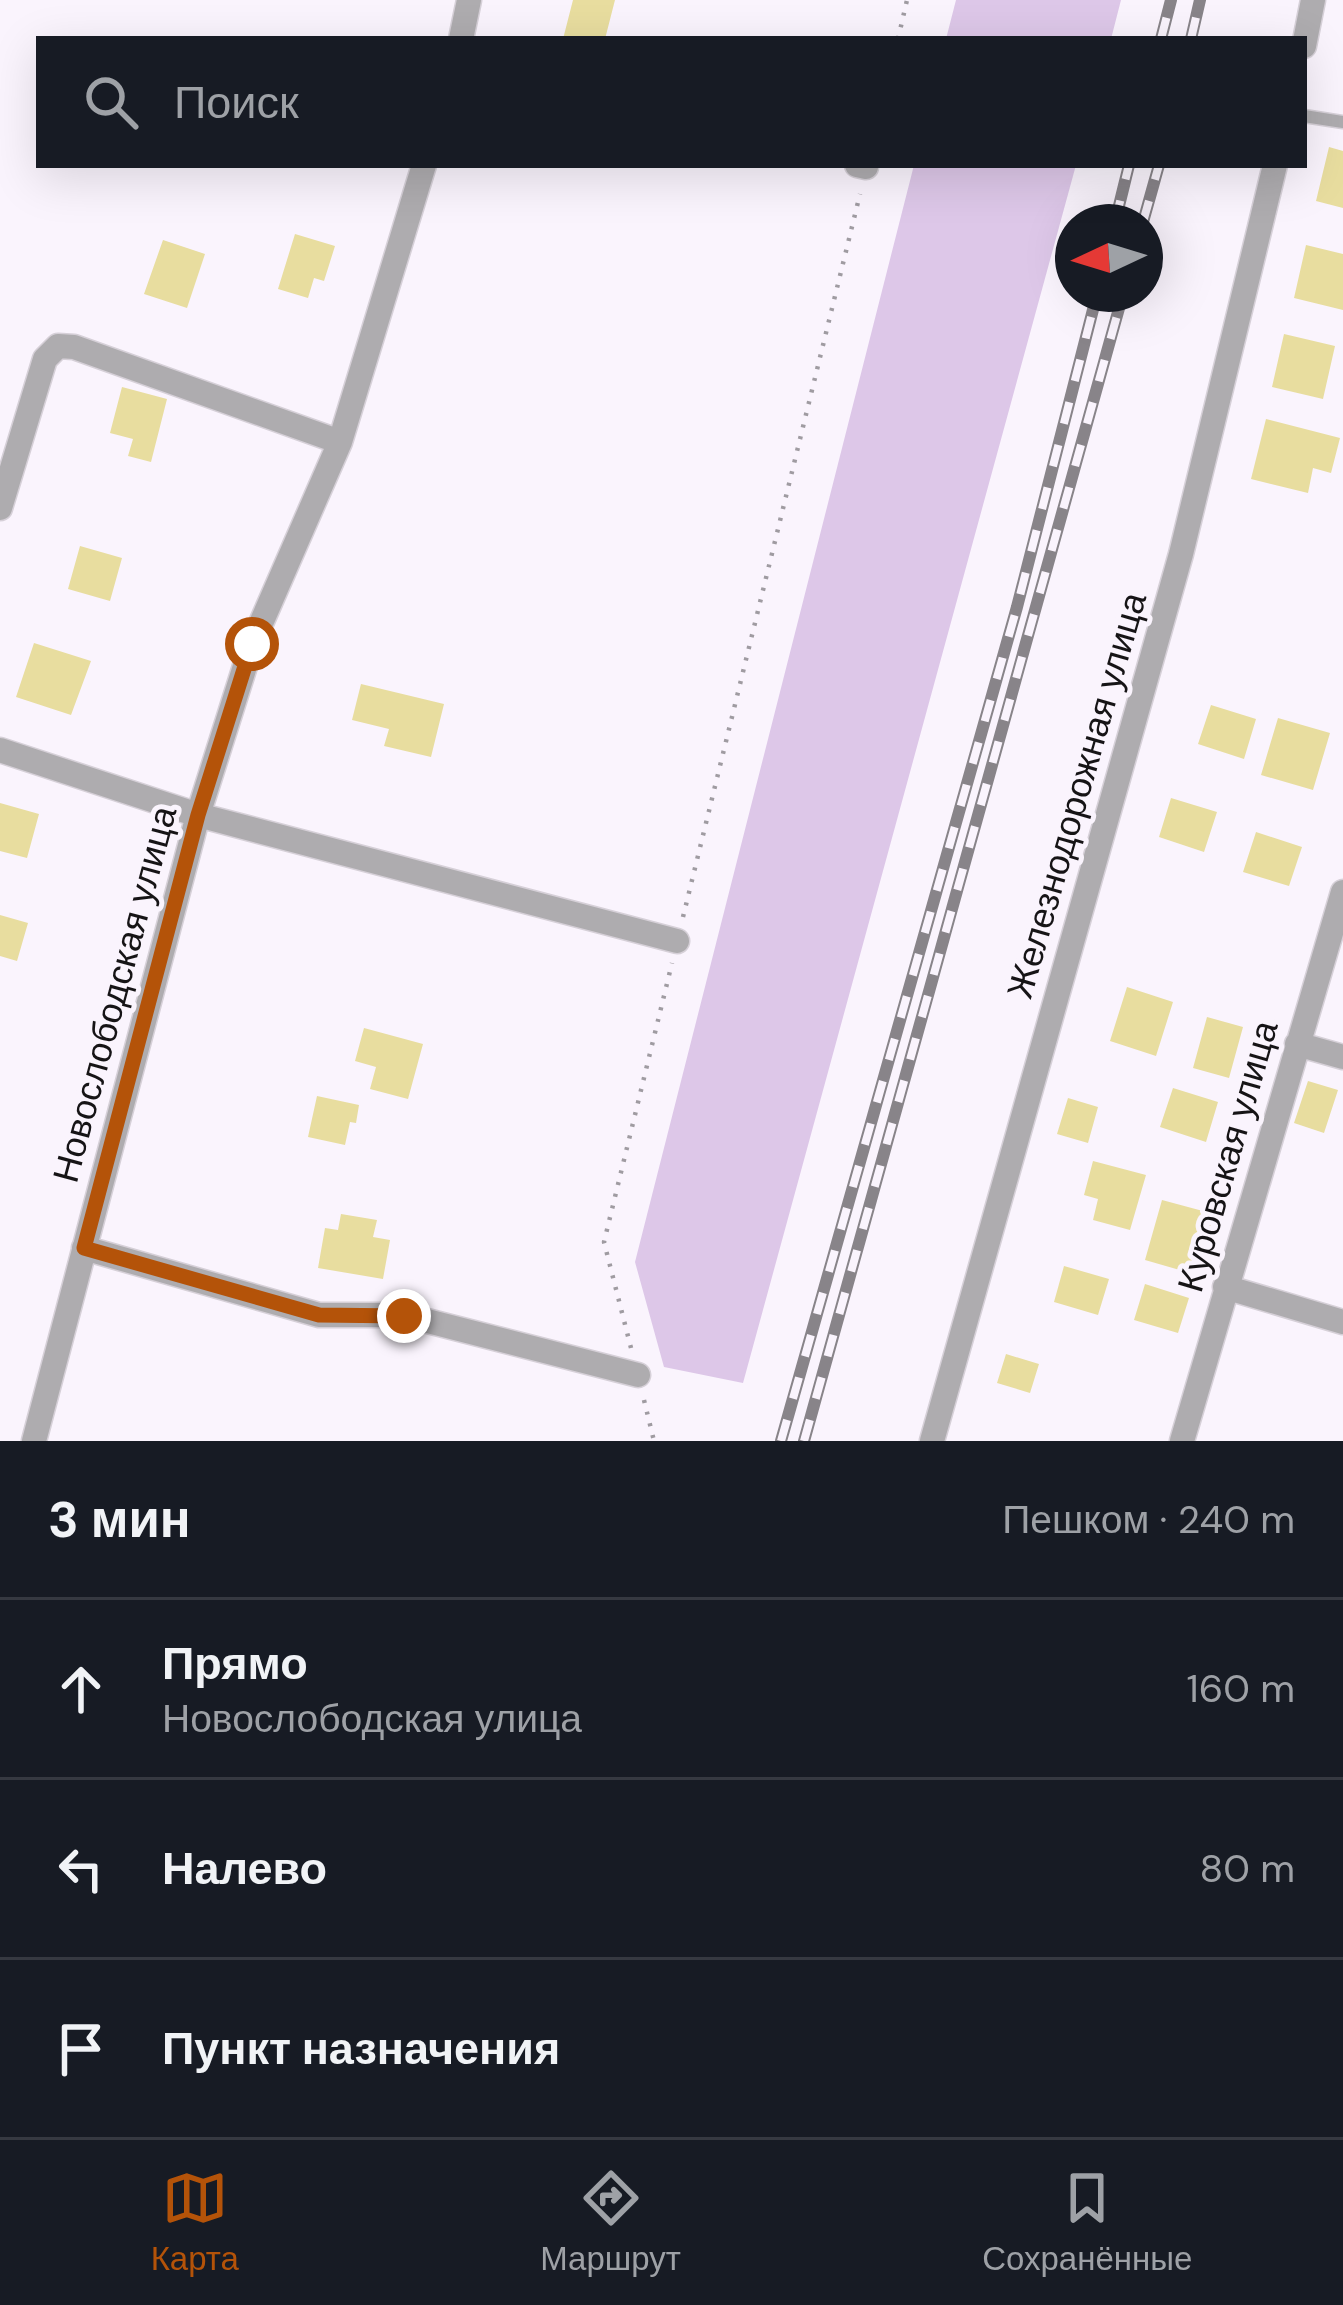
<!DOCTYPE html>
<html lang="ru">
<head>
<meta charset="utf-8">
<style>
  :root { --surface:#171b24; --page:#242831; --text:#f1f3f6; --muted:#9ea1a6; --line:#363941; --accent:#b45309 }
  body { margin:0; font-family:"DM Sans",sans-serif; background:var(--page); color:var(--text) }
  .compass { position:absolute; left:1055px; top:204px; width:108px; height:108px; border-radius:50%; background:var(--surface); box-shadow:0 12px 48px #0002; rotate:266deg }
  .stop { position:absolute; width:36px; height:36px; margin:-27px; border:9px solid #b45309; border-radius:50%; background:#fff }
  .stop.end { background:#b45309; border-color:#fff; box-shadow:0 3px 12px #0008 }
  .list { margin:0; padding:0; list-style:none }
  h2 { display:flex; justify-content:space-between; align-items:center; height:156px; margin:0; padding:0 48px; font-size:51px }
  h2 small { font-size:39px; font-weight:400; color:var(--muted) }
  .list li { display:grid; grid-template-columns:78px 1fr auto; gap:36px; align-items:center; box-sizing:border-box; height:180px; padding:0 48px; border-top:3px solid var(--line) }
  .list b { display:block; font-size:45px; white-space:nowrap }
  .list p { margin:0; font-size:39px; white-space:nowrap; color:var(--muted) }
  .list em { font-size:39px; font-style:normal; color:var(--muted) }
  .icon { flex:none; width:66px; height:66px; fill:none; stroke:currentColor; stroke-width:2; stroke-linecap:round; stroke-linejoin:round }
  .map { position:relative; flex:none; width:1343px; height:1441px; overflow:hidden }
  .search { position:absolute; background:var(--surface); box-shadow:0 12px 48px #0002; left:36px; right:36px; top:36px; height:132px; display:flex; align-items:center; gap:30px; box-sizing:border-box; padding:0 42px; border-radius:0px; color:var(--muted); font-size:45px }
  .sheet { height:696px; background:var(--surface) }
  nav { display:flex; justify-content:space-around; align-items:center; box-sizing:border-box; height:168px; border-top:3px solid var(--line); background:var(--surface); font-size:33px; color:var(--muted) }
  nav a { display:grid; justify-items:center; gap:6px }
  nav .on { color:var(--accent) }
  .map>svg:first-child { display:block }
</style>
</head>
<body>
<div class="map">
<svg width="1343" height="1441" viewBox="0 0 1343 1441">
  <rect width="100%" height="100%" fill="#faf4fd"/>
  <path fill="#ddc7e8" d="M956,0H1121L1111,39H946Z
    M914,165H1076L743,1383L664,1367L635,1262Z"/>
  <path fill="#e8dd9f" d="M573,0H615L605,39H563Z
    M1329,147L1343,151V208L1316,201Z
    M295,234L335,246L324,281L314,278L308,298L278,289Z
    M163,240L205,254L187,308L144,294Z
    M1306,245L1343,254V310L1294,298Z
    M1284,334L1335,346L1323,399L1272,387Z
    M122,387L167,399L151,462L128,456L133,439L110,433Z
    M1266,419L1340,438L1331,473L1313,468L1308,493L1251,479Z
    M80,546L122,558L110,601L68,589Z
    M34,643L91,661L71,715L16,697Z
    M361,684L444,704L431,757L384,746L389,729L352,720Z
    M1211,705L1256,719L1244,759L1198,744Z
    M1278,718L1330,733L1313,790L1261,775Z
    M1171,798L1217,812L1204,852L1159,837Z
    M0,803L39,814L27,858L0,851Z
    M1256,832L1302,847L1289,886L1243,872Z
    M0,915L28,923L17,961L0,956Z
    M1127,987L1173,1002L1156,1056L1110,1041Z
    M1207,1017L1243,1027L1229,1078L1193,1068Z
    M364,1028L423,1044L408,1099L370,1089L376,1067L355,1061Z
    M1308,1081L1338,1090L1324,1133L1294,1123Z
    M1173,1088L1218,1102L1206,1142L1160,1127Z
    M317,1096L359,1105L356,1123L350,1122L345,1145L308,1137Z
    M1068,1098L1098,1107L1088,1143L1057,1134Z
    M1093,1161L1146,1175L1130,1230L1093,1220L1098,1199L1084,1195Z
    M1162,1200L1214,1214L1197,1275L1145,1260Z
    M341,1214L377,1220L373,1237L390,1240L383,1279L318,1268L325,1228L338,1230Z
    M1064,1266L1109,1279L1098,1315L1054,1302Z
    M1145,1284L1189,1298L1178,1333L1134,1320Z
    M1006,1354L1039,1364L1030,1393L997,1383Z"/>
  <g fill="none" stroke-linecap="round" stroke-linejoin="round">
    <g stroke="#d6d0d8" stroke-width="15">
      <path id="lane" d="M1304,116L1343,122"/>
    </g>
    <g stroke="#d6d0d8" stroke-width="27">
      <path id="street" d="M461,39L469,0
        M1304,46L1313,0
        M857,165L866,167
        M0,508L45,359L58,346L74,347L340,442
        M0,750L198,815L677,941
        M1297,1044L1343,1057
        M84,1248L319,1315H404L638,1375
        M1225,1287L1343,1322
        M34,1441L198,815L252,644L340,442L424,165
        M932,1441L1181,554L1275,165
        M1182,1441L1343,892"/>
    </g>
    <path stroke="#9f9ba1" stroke-width="4.5" stroke-dasharray="3 9" stroke-linecap="butt" d="M898,39L907,0
      M683,917L860,194
      M631,1348L604,1242L672,963
      M644,1400L654,1441"/>
    <use href="#lane" stroke="#aeacaf" stroke-width="12"/>
    <use href="#street" stroke="#aeacaf" stroke-width="24"/>
    <g stroke="#888489" stroke-width="12">
      <path id="rail" d="M1161,39L1171,0
        M1191,39L1200,0
        M1115,222L1129,165
        M1143,222L1159,165
        M781,1441L1017,607L1097,294
        M804,1441L1123,294"/>
    </g>
    <use href="#rail" stroke="#faf4fd" stroke-width="8" stroke-dasharray="22" stroke-linecap="butt"/>
  </g>
  <g fill="none" stroke-linecap="round" stroke-linejoin="round">
    <path stroke="#b45309" stroke-width="15" d="M252,644L198,815L84,1248L319,1315L404,1316"/>
  </g>
  <g text-anchor="middle" stroke-width="10" stroke-linejoin="round" paint-order="stroke">
    <g font-size="36" fill="#161416" stroke="#faf4fd">
      <text transform="translate(1076 795) rotate(-74)" y="13">Железнодорожная улица</text>
      <text transform="translate(114 994) rotate(-75)" y="13">Новослободская улица</text>
      <text transform="translate(1227 1156) rotate(-74)" y="13">Куровская улица</text>
    </g>
  </g>
</svg>
<svg class="compass" viewBox="-18 -18 36 36"><path d="M0-13l5 13h-10z" fill="#e53935"/><path d="M0 13l5-13h-10z" fill="#9ea1a6"/></svg>
<div class="stop" style="left:252px;top:644px"></div>
<div class="stop end" style="left:404px;top:1316px"></div>
<div class="search"><svg class="icon" aria-label="search" viewBox="0 0 24 24"><circle cx="10" cy="10" r="6"/><path d="M15 15l6 6"/></svg>Поиск</div>
</div>
<section class="sheet">
<h2>3 мин<small>Пешком · 240 m</small></h2>
<ul class="list">
<li><svg class="icon" aria-label="ahead" viewBox="0 0 24 24"><path d="M12 20V5M6 11l6-6 6 6"/></svg><div><b>Прямо</b><p>Новослободская улица</p></div><em>160 m</em></li>
<li><svg class="icon" aria-label="left" viewBox="0 0 24 24"><path d="M17 20v-9H6M10 6l-5 5 5 5"/></svg><div><b>Налево</b></div><em>80 m</em></li>
<li><svg class="icon" aria-label="arrive" viewBox="0 0 24 24"><path d="M6 21V4h12l-3 4 3 4H6"/></svg><div><b>Пункт назначения</b></div></li>
</ul>
</section>
<nav>
<a class="on"><svg class="icon" aria-label="map" viewBox="0 0 24 24"><path d="M3 6l6-2 6 2 6-2v14l-6 2-6-2-6 2zM9 4v14M15 6v14"/></svg>Карта</a>
<a><svg class="icon" aria-label="directions" viewBox="0 0 24 24"><path d="M12 3l9 9-9 9-9-9zM9 14v-3h6M13 9l2 2-2 2"/></svg>Маршрут</a>
<a><svg class="icon" aria-label="saved" viewBox="0 0 24 24"><path d="M7 4h10v16l-5-4-5 4z"/></svg>Сохранённые</a>
</nav>
</body>
</html>
